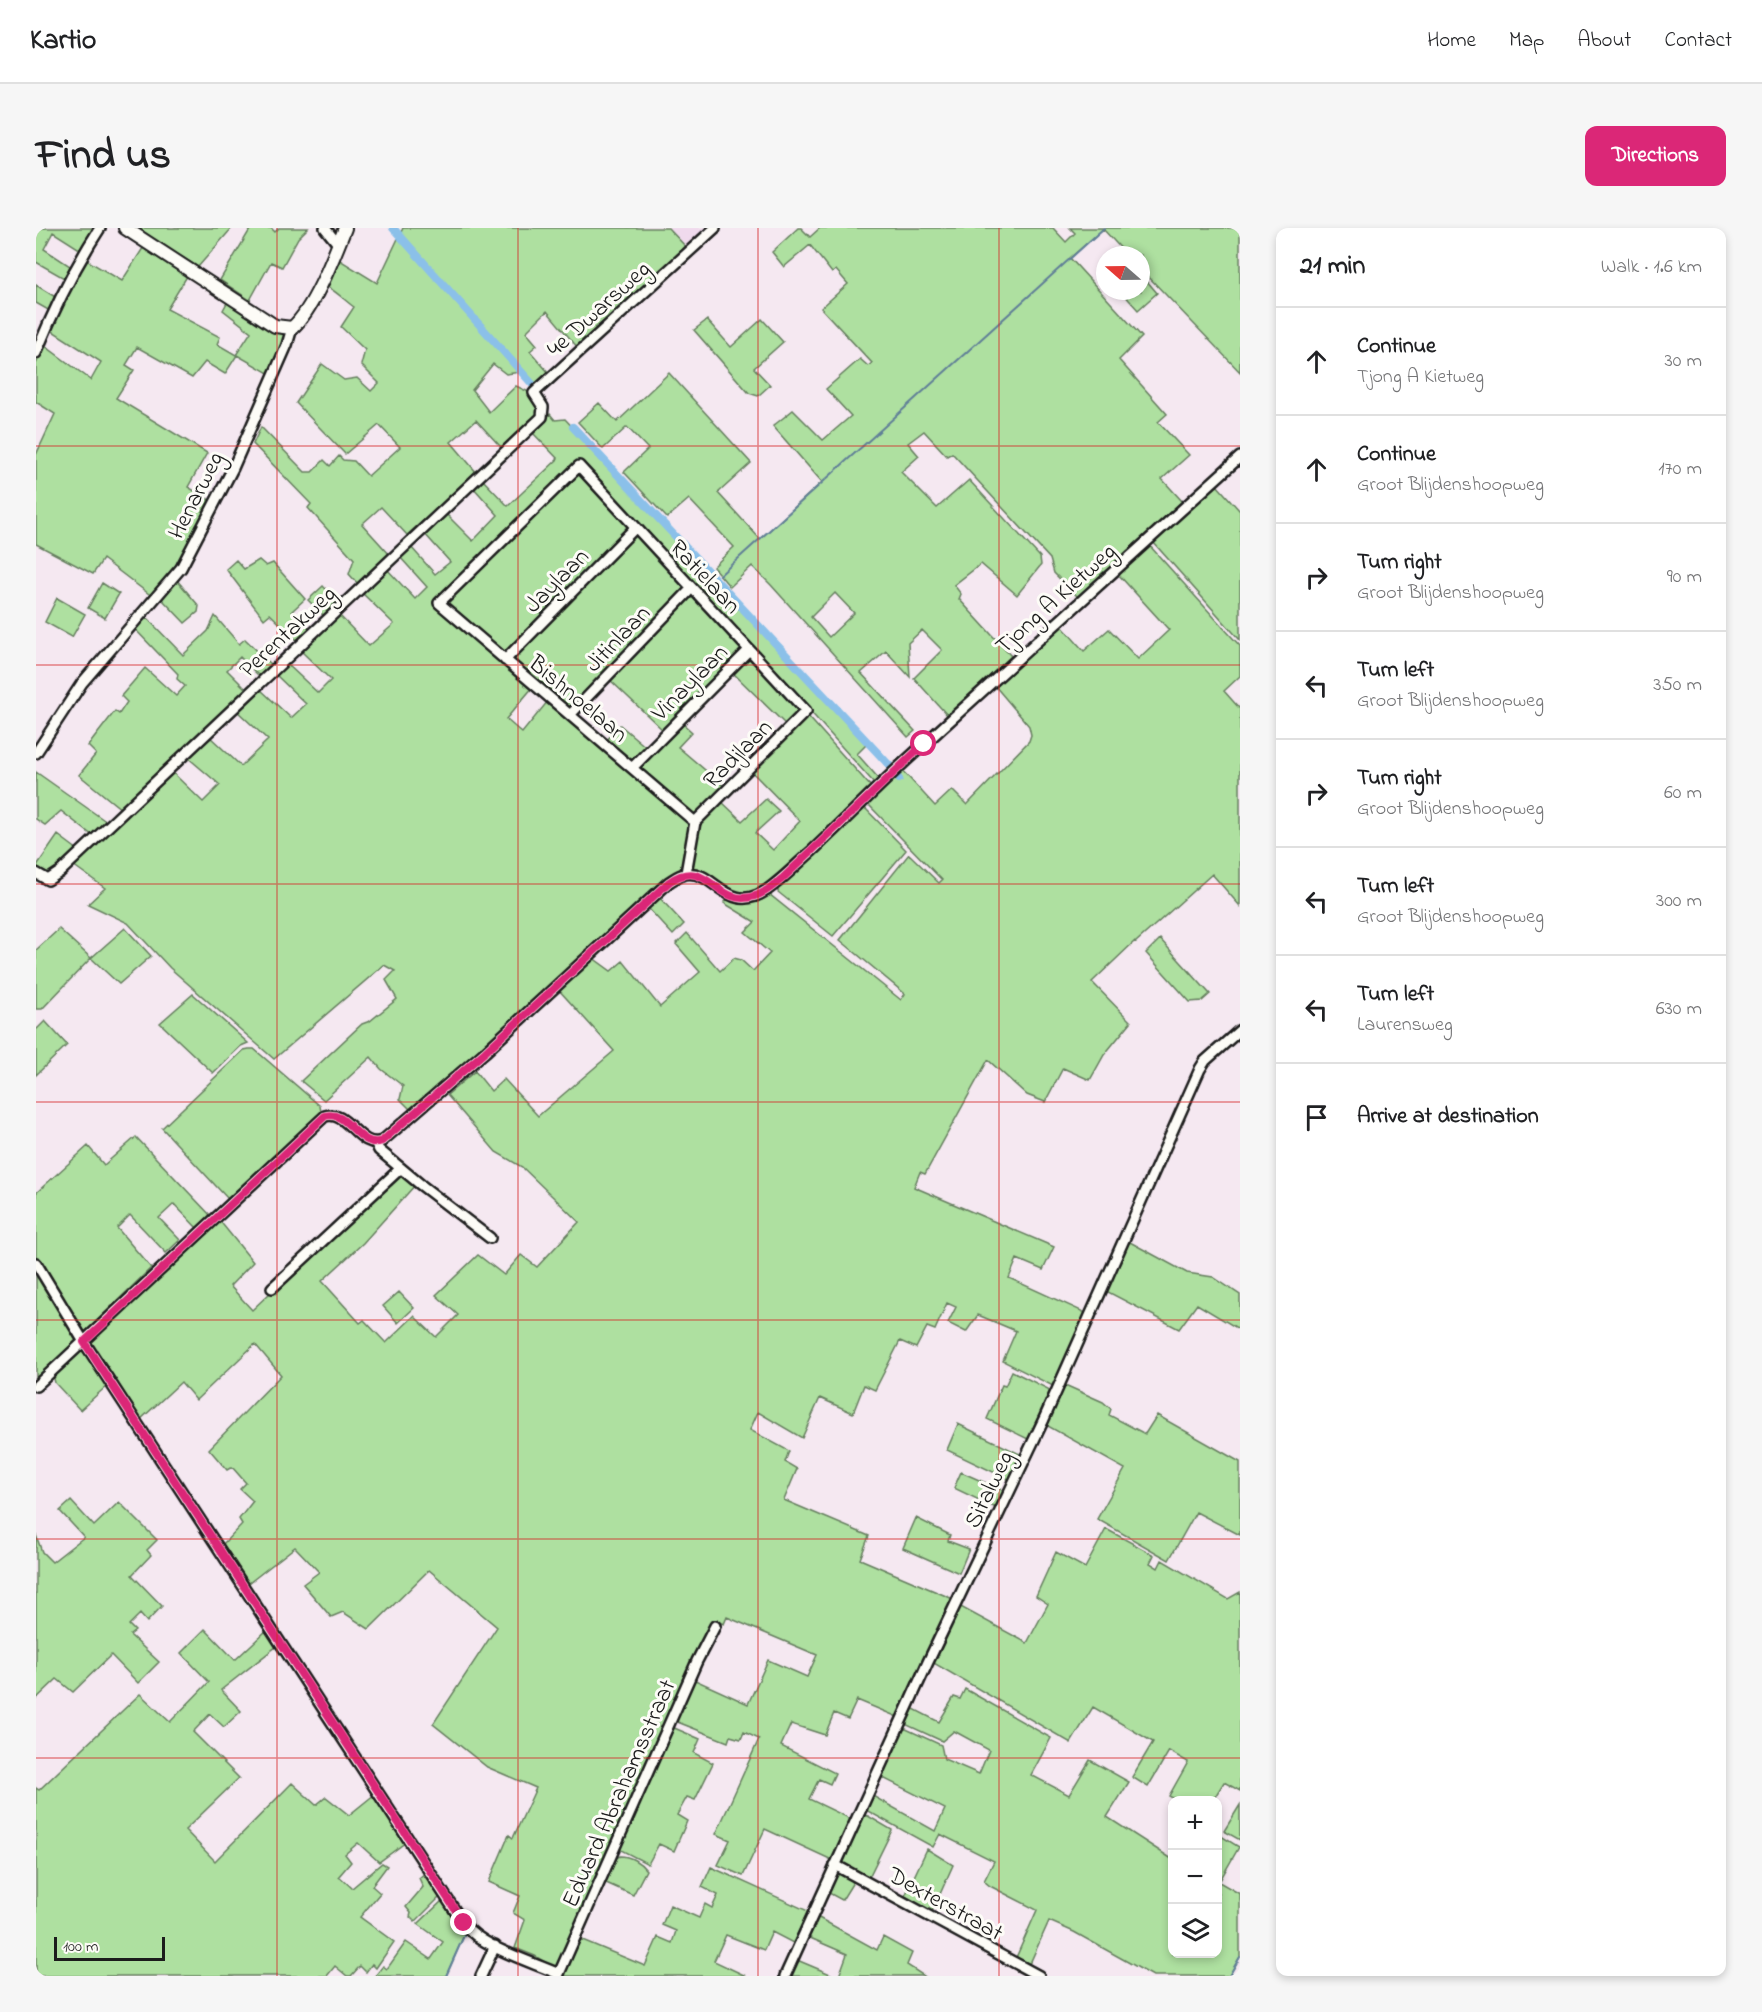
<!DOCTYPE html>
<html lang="en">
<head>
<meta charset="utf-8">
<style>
  :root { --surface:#fff; --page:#f6f6f6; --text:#202124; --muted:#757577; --line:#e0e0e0; --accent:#db2777 }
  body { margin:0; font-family:"Indie Flower",sans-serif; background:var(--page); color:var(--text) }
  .controls { position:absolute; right:18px; bottom:18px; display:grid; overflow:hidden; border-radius:12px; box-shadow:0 3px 9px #0003 }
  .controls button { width:54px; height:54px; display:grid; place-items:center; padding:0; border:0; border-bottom:2px solid var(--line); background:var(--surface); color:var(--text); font:30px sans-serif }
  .compass { position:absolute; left:1060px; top:18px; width:54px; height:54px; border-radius:50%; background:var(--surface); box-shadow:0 3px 9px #0003; rotate:290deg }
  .scale { position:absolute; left:18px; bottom:15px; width:111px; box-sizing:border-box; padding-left:6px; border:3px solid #1c1c1c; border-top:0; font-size:16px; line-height:21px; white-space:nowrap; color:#1c1c1c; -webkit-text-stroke:4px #fdfcf7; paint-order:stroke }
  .stop { position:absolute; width:18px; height:18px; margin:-14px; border:4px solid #db2777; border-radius:50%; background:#fff }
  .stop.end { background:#db2777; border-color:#fff; box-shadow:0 2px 6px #0008 }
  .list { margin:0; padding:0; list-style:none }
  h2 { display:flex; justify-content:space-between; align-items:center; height:78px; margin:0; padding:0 24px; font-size:26px }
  h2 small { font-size:20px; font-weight:400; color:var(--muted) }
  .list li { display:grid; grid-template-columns:39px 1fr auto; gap:18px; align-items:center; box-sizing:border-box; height:108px; padding:0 24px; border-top:2px solid var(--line) }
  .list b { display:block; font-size:22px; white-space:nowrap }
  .list p { margin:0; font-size:20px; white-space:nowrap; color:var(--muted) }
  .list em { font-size:20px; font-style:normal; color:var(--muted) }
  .icon { flex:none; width:33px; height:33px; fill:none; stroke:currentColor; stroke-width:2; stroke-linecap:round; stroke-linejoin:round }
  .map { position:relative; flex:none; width:1204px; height:1748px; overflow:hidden; border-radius:12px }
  header { display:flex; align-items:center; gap:36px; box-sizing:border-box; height:84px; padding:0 30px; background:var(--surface); border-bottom:2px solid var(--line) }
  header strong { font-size:28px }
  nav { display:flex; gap:33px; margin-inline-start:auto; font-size:21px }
  .intro { display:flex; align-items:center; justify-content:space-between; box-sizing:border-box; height:144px; padding:0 36px }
  h1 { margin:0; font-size:42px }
  .button { padding:15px 27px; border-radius:12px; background:var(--accent); color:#fff; font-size:21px; font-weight:700 }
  main { display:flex; gap:36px; padding:0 36px }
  aside { flex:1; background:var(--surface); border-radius:12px; box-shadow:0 3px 9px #0003 }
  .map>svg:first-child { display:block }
</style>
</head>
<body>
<header>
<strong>Kartio</strong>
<nav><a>Home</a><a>Map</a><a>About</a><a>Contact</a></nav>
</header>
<div class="intro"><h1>Find us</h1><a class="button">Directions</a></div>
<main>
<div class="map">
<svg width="1204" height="1748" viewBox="0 0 1204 1748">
  <rect width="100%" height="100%" fill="#f5e8f1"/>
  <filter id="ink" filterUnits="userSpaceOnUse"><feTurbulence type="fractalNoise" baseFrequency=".0167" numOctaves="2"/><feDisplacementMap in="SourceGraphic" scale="12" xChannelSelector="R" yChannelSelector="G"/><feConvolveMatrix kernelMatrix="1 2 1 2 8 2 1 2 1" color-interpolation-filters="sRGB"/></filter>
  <g filter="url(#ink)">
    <path fill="#f0daed" d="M632,0H672L651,20Z"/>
    <path fill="#aee0a0" stroke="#657e5e" stroke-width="1.5" fill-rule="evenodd" d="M0,0H60L45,22L17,4L8,21L34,38L28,50L0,34Z
      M99,0H196L162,39Z
      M215,0H235L239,4L243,0H272L262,10L246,39L235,34L214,72L184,52Z
      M367,0H632L651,20L542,120L511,83L490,104L501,117L494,123L513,145L499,159L485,144L470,146L457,136L436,162L453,184L480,158L497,166L505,186L469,220L464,218L440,192L415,214L441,245L371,307L345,279L326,296L354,327L322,356L313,346L318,331L272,280L275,276L217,216L225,199L269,244H276L288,232L294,238L303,228L307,232L318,233L332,248L364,219L343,197L309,226L260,175L286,136L308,152L321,150L335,163L343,155L325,137L329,122L305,99L318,79C307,71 300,63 287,56L299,29L341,55Z
      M762,0H765L774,9L784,0H1017L1030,14L1039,5L1034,0H1204V144L1105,41V27H1091L1067,1L1034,30L1106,109L1083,132L1131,186L1122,194L1153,227L1126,251L1146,273L1042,369L1018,345L1014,331L916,225L911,228L888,203L872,215L883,228L865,244L901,280L933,252L1004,329L1005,337L981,367L945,336L918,357L925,366L923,371L975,428L912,488L878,450L906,422L886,402L872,415L874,449L850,423L825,445L879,503L872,509L735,357L716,338L694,359L677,339L698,319L653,271L631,290L588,244L612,221L591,199L567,221L542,194L563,175L581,194L633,145L715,235L682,265L724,311L786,254L737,198L757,182L787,212L815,188L790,161L824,131L832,138L836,135L785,80L812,56L800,42L796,45L774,17L748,39L736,24ZM799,365L818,385L793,409L775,389Z
      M109,17L153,45L131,81L184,109L181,116L200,127L215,104L187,82L193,71L248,106L249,112L234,146L201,127L189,146L169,134L156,150L101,119L90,137L98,142L80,170L171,225L152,259L177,274L144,339L117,369L67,331L57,346L0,316V227L19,186L0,174V136L9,118L55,152L65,134L15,102L49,31L86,53Z
      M1105,46L1121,65L1102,82L1085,63H1105Z
      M0,57L21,70L14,83L0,75Z
      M726,91L747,114L718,140L734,157L722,168L713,165L658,102L671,92L695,119Z
      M514,186L519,192L529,191L832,515L821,526L844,552L839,556L772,481L543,236L399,374L497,459L470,491L486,505L512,473L657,595L646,643L636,647L377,884L364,871L367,858L345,841L335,829L288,872L265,853L326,796L334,793L361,771L350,752L359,743L348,737L238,831L134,740L92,695L52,676L69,660L37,637L135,543L167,574L184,557L150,528L173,508L205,538L232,512L200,482L224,461L255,490L270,476L238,445L250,435L282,465L295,452L265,423L302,386L333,418L358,396L325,364L350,340L379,371L391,359L364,329L375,319L399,346L414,334L388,305L410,286L437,313L462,287L437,259L446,251L472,278L522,231L496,204Z
      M543,241L596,300L468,429L406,375Z
      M1180,256L1204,283V412L1117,314Z
      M600,305L652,360L533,483L472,432Z
      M1113,317L1204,418V448L1188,463L1204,481V678L1176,646L1100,714L1099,713L1056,754L1095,794L1068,827L1054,852L1027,840L1009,874L991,867L952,832L889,946L884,944L878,959L1018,1019L1007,1042L981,1031L973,1050L1052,1086L1019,1159L967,1133L980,1103L942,1087L930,1104L912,1095L920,1079L911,1075L899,1102L891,1099L880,1120L864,1113L839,1162L828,1157L817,1185L784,1170L766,1210L722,1184L714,1202L753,1223L749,1234L761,1241L748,1272L833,1308L824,1331L917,1371L864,1490L821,1472L812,1491L798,1485L789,1507L755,1496L745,1518L799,1545L794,1556L783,1551L773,1571L815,1591L796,1632L729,1601L707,1648L682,1637L694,1612L680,1606L723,1511L708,1504L705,1511L694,1508L692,1514L639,1493L657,1451L712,1476L732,1432L771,1449L781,1427L691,1389L688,1396L678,1392L522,1737L517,1739L499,1728L479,1720L489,1692L477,1685L484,1668L453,1654L473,1607L477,1610L500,1560L451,1539L397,1496L461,1399L393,1342L333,1401L307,1384L295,1389L267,1356L283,1344L259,1319L213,1355L187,1316L206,1296L203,1291L217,1273L204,1261L210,1255L196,1239L191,1242L173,1221L245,1147L219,1116L160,1172L145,1154L105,1191L55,1113L183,992L217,1034L194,1058L216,1082L364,942L380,956L327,1015L286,1053L324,1095L328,1092L350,1115L378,1088L400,1109L422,1087L400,1067L442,1027L468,1047L485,1027L501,1039L543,994L486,939L460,924L411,867L439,843L455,863L468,851L502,888L578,823L522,761L557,730L575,743L587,733L624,779L664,744L640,716L651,705L684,743L698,730L705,732L717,743L734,725L709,704L719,694L688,675L691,671C707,675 719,675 734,667L865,772L869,766L804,712L873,626L903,655L906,652L831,575L865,541L899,578L916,562L931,577L993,513L995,507L993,498L959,458L1025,397L1048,423L1073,401L1102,431L1133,402L1082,346Z
      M200,332L208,341L223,332L230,338L237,335L269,371L256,383L275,402L262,413L234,386L228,391L190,341Z
      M140,351L163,378L162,384L149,395L124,369Z
      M66,355L83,366L69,390L52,380Z
      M287,358L303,375L289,389L272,372Z
      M657,364L710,422L628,503L573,451Z
      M21,370L49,386L36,409L9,394Z
      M109,388L147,427L172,403L179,388L203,416L209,411L237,438L225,450L204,429L191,442L212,463L85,581L43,547L60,526L52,518L79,483L83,486L91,474L85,468L109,440L140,468L149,458L141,451L142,446L97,399Z
      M713,427L767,483L751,498L696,444Z
      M770,486L836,560L734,657L722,665L703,667L653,643L662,597L685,573L706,593L730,571L743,583L719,605L737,622L764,593L714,542Z
      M645,494L656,504L642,519L689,559L659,590L600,540Z
      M584,497L611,520L596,536L570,513Z
      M0,544L71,594L57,608L25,583L9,597L0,591Z
      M828,579L870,622L797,708L742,664V659Z
      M22,607L42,622L22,643L15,646L0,639Z
      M623,669L648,696L637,707L612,680Z
      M89,700L115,728L83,756L55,730L6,781H0V722L23,701L55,730Z
      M1124,711L1174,766L1166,773L1154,774L1110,725Z
      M157,766L212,815L205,818L177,845L124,795Z
      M9,793L31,817L0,847V802Z
      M213,821H218L284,878L285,884L192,971L126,900L208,822Z
      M100,909L175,988L161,1000L138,976L123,990L144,1012L130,1025L94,987L81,1000L115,1040L46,1107L0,1029V965L52,918L68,937Z
      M1092,1013L1151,1045L1177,1049L1204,1067V1102L1161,1076L1143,1101L1070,1063Z
      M0,1041L43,1111L0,1151Z
      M363,1064L378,1080L362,1095L347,1078Z
      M47,1120L73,1156L44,1182L19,1155L17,1146Z
      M976,1143L1014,1162L992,1211L951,1191L966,1157L969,1158Z
      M1029,1157L1067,1174L1075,1181L1073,1187L1109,1206L1121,1187L1204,1234V1307L1160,1284L1133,1332L1061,1291L1089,1241L1010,1197Z
      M922,1196L986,1227L974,1252L911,1222Z
      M925,1244L968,1263V1269L962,1281L918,1260Z
      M35,1273L58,1298L83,1274L121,1312L111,1322L115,1327L96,1347L126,1378L111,1394L104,1386L93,1397L99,1403L94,1407L123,1434L102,1455L75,1427L37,1464L21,1451L0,1471V1307L6,1324L16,1334L48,1309L24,1283Z
      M880,1290L914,1307L912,1313L933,1321L923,1345L867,1320Z
      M1070,1301L1118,1327L1114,1335L1122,1340L1126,1332L1192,1371L1204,1364V1563L1188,1554L1177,1572H1140L1133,1568L1152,1534L1133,1523L1112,1559L1096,1549L1117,1514L1057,1479L1035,1515L896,1434L923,1378L991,1415L1012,1376L1000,1368L1020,1324L1049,1340Z
      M169,1401L199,1432L231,1402L241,1418L185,1462L205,1483L188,1499L174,1486L157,1504L203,1550L149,1602L179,1633L256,1555L280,1577L290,1569L313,1587L339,1566L370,1614L343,1634L322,1615L309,1626L315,1634L303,1648L316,1660L346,1635L351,1638L336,1658L344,1665L324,1689L358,1714L340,1740L336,1736L330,1744L324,1738L315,1748H311L299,1738L291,1748H0V1560L3,1562L104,1466L134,1494L173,1454L145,1425Z
      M929,1461L1015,1510L995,1547L1033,1567L1054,1532L1093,1554L1071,1589L1136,1631V1726H1182V1606L1203,1619L1183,1654L1204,1666V1729L1193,1748H1117L1038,1704L1013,1693L995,1733L990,1738L979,1732L1001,1682L954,1658L948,1653L958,1633L904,1606L897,1619L828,1581L835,1567L899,1603L909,1581L845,1549L868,1500L905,1517L908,1531L943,1546L953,1522L918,1503L906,1513L869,1496L876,1480L903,1494L918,1469L924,1471Z
      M636,1499L664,1511L658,1525L677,1535L659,1572L651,1569L641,1587L651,1593L638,1623L623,1616L612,1636L583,1621Z
      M1204,1577V1612L1188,1603Z
      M826,1587L832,1588L856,1602L833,1649L827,1650L806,1638L804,1634Z
      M891,1621L917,1637L896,1684L869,1668Z
      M584,1628C594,1628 604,1634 610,1642L597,1667L568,1654L578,1631Z
      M675,1639L772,1683L757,1715L736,1704L728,1722L690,1707L678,1733L710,1748H528L544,1711L609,1738L622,1709L636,1715L640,1703L626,1697L634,1677L663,1690L669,1676L676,1680L682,1667L666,1659Z
      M800,1644H806L819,1651L806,1672L791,1664Z
      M389,1645L405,1668L379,1694L374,1689L375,1685L370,1679L387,1659L383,1650Z
      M410,1673L430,1703L410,1748H339L347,1738L351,1741L370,1714L395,1731L407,1714L382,1696L405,1674Z
      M781,1689L841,1722L847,1709L876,1725L871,1737L888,1748H803L811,1726L772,1709Z
      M761,1732L799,1748H754Z"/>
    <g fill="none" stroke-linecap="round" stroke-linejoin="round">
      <path stroke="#5f7e97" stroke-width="2" d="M684,347L1068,0
        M410,1748L430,1703
        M1193,1748L1204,1729"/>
      <path stroke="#8bc0e9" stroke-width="8" d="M357,0L499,159
        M537,199L854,538
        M861,549L863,551"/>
      <g stroke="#1c1c1c" stroke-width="14">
        <path id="street" d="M289,0L302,16
          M0,125C18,81 38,40 64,0
          M543,238L770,483L659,594L403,375Z
          M469,432L599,300
          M534,487L656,360
          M0,525L46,455L145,340L197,240L251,117L256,100
          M596,540L713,422
          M0,645L12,652L24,644L506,189L507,179L498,165L679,0
          M650,645L659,594
          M340,916L343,922L385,957L454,1010
          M0,1035L48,1114L427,1695C446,1720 494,1733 523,1746
          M236,1060L365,940
          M0,1158L289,888C312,881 323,922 346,913L449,824L633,654C638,651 643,647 649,646C678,640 691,689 731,662C747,651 761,636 776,623C809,592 841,559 874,529C984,428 1094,329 1204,229
          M799,1637L1003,1748
          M445,1748L459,1718
          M522,1748L661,1433L679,1398
          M749,1748L892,1434L1008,1191L1164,841L1169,833L1204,802"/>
      </g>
      <g stroke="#1c1c1c" stroke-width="16">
        <path id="secondary" d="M89,0L239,98L256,100C278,81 298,28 309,0"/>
      </g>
      <use href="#street" stroke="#fdfcf7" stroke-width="9"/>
      <use href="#secondary" stroke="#fdfcf7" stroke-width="12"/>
    </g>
  </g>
  <g fill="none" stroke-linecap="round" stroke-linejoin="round" filter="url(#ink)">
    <path stroke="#db2777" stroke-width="8" d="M428,1695L48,1114L289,888C312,881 323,922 346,913L449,824L633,654C673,627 679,681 719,668C730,665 738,657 747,650L888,516"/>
  </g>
  <path fill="none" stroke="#d62828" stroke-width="1.5" stroke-opacity="0.55" d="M241,0V1748M482,0V1748M722,0V1748M963,0V1748M0,218H1204M0,437H1204M0,656H1204M0,874H1204M0,1092H1204M0,1311H1204M0,1530H1204"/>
  <g text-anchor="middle" stroke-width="6" stroke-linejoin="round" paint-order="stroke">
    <g font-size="24" fill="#1c1c1c" stroke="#fdfcf7">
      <text transform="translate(562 80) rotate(-42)" y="8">4e Dwarsweg</text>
      <text transform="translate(159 267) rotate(-63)" y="8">Henarweg</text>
      <text transform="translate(670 348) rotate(47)" y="8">Ratielaan</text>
      <text transform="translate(520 352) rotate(-45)" y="8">Jaylaan</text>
      <text transform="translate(1019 370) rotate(-42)" y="8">Tjong A Kietweg</text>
      <text transform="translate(251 403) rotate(-43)" y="8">Perentakweg</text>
      <text transform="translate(581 410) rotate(-46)" y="8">Jitinlaan</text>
      <text transform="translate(653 454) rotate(-45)" y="8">Vinaylaan</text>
      <text transform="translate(543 470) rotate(40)" y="8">Bishnoelaan</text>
      <text transform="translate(701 525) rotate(-45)" y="8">Radjlaan</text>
      <text transform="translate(952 1261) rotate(-64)" y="8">Sitalweg</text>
      <text transform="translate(582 1565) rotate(-66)" y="8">Eduard Abrahamsstraat</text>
      <text transform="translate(910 1675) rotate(29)" y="8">Dexterstraat</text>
    </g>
  </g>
</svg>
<div class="controls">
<button>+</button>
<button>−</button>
<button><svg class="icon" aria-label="layers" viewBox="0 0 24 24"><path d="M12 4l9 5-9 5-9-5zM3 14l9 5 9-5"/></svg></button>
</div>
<svg class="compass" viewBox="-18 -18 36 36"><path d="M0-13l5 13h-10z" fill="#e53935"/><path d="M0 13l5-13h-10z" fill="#757577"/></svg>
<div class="scale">100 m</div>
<div class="stop" style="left:888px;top:516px"></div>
<div class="stop end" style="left:428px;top:1695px"></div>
</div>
<aside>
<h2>21 min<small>Walk · 1.6 km</small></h2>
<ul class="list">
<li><svg class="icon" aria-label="ahead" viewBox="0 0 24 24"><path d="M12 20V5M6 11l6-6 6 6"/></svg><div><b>Continue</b><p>Tjong A Kietweg</p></div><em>30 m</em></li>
<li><svg class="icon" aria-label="ahead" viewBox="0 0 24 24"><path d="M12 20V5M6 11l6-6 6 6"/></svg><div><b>Continue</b><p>Groot Blijdenshoopweg</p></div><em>170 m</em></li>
<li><svg class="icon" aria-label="right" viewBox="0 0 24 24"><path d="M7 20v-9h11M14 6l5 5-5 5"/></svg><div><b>Turn right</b><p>Groot Blijdenshoopweg</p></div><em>90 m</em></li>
<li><svg class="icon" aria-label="left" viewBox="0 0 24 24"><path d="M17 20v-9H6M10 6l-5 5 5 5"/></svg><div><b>Turn left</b><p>Groot Blijdenshoopweg</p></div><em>350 m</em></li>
<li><svg class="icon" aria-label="right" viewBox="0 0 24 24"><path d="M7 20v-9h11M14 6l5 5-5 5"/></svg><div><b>Turn right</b><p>Groot Blijdenshoopweg</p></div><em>60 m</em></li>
<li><svg class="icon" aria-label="left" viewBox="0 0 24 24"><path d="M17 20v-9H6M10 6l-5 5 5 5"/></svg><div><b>Turn left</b><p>Groot Blijdenshoopweg</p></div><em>300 m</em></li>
<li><svg class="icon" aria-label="left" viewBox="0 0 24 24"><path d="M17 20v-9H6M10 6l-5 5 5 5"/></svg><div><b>Turn left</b><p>Laurensweg</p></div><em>630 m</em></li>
<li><svg class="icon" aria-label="arrive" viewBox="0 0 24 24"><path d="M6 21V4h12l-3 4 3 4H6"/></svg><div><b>Arrive at destination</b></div></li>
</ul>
</aside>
</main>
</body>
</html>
